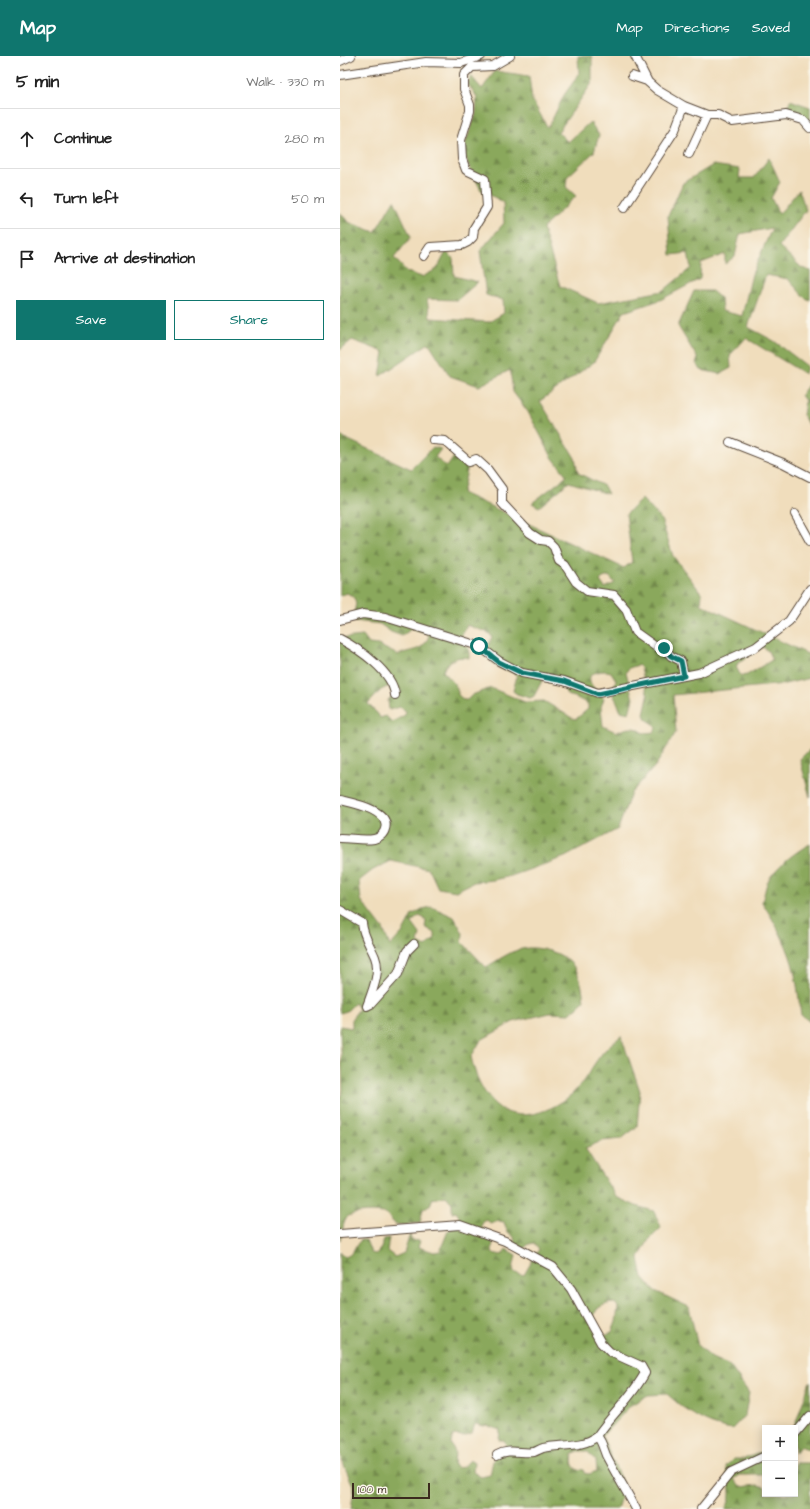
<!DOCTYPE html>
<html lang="en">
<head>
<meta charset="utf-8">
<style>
  :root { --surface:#fff; --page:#f2f2f2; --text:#222; --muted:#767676; --line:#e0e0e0; --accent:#0f766e }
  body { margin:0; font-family:"Architects Daughter",sans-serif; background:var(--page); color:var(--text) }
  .controls { position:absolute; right:12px; bottom:12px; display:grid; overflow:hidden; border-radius:0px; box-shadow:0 2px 10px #0003 }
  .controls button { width:36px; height:36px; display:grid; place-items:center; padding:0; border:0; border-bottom:1px solid var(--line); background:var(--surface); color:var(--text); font:20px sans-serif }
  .scale { position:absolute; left:12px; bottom:10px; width:78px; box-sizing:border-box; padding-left:4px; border:2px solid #3b2a1e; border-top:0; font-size:11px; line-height:14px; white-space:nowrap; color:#3b2a1e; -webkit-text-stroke:3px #fbf7ec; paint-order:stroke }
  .stop { position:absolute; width:12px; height:12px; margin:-9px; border:3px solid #0f766e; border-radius:50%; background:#fff }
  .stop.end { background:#0f766e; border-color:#fff; box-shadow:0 1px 4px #0008 }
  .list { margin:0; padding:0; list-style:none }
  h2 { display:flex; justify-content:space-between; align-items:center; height:52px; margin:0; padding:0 16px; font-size:17px }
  h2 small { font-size:13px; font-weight:400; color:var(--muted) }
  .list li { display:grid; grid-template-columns:26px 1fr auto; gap:12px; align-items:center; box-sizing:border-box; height:60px; padding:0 16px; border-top:1px solid var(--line) }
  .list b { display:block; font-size:15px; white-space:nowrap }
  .list em { font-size:13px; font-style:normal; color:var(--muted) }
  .actions { display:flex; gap:8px; padding:12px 16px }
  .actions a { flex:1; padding:9px 0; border:1px solid var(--accent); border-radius:0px; text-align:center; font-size:14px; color:var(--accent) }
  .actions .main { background:var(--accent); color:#fff }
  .icon { flex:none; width:22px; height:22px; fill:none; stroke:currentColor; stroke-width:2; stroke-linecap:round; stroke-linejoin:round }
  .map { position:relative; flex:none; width:470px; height:1453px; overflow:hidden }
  header { display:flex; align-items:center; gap:24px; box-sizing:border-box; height:56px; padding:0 20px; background:var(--accent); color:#fff }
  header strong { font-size:19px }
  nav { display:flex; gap:22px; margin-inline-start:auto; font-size:14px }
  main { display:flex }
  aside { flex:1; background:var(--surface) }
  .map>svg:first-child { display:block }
</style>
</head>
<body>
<header>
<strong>Map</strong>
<nav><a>Map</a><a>Directions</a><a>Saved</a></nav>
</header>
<main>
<aside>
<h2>5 min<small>Walk · 330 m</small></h2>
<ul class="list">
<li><svg class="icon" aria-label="ahead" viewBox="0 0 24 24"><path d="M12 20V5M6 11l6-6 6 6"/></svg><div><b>Continue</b></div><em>280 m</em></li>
<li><svg class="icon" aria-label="left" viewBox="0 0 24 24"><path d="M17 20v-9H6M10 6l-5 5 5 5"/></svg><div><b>Turn left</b></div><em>50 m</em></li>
<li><svg class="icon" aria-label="arrive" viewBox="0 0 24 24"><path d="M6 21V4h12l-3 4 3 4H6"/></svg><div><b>Arrive at destination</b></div></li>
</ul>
<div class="actions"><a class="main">Save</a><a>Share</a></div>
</aside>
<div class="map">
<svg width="470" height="1453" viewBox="0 0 470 1453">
  <defs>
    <pattern id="forest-firs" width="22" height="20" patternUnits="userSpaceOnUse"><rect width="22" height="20" fill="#8aa85b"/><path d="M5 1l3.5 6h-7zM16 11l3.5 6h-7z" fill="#72894b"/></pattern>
  </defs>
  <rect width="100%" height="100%" fill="#fbf7ec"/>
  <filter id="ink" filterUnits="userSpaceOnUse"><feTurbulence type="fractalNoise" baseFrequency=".025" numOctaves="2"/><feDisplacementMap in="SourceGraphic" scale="8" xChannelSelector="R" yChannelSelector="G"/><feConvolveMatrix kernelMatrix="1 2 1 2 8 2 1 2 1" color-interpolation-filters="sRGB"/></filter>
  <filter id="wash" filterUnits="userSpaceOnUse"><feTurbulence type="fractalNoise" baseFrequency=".012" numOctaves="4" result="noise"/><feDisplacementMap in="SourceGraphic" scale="16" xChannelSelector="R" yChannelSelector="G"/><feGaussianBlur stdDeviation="0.9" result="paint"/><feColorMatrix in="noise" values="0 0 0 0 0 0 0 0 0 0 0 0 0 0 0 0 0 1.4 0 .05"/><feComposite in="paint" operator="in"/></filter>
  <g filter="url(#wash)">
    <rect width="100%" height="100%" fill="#f0ddbc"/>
    <path fill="url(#forest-firs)" stroke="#62693c" fill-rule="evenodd" d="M238,0H252V27L218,76L228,86L250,66L259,79L254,96L227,121L226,131L236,140L203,172L220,230L258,247L323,235L351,212L348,197L331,199L328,160L343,127L373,109L400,113L399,122H414L429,102L440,126L431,142L439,158L459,134L466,154L439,190L462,212L470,215V244L465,242L448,223L426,219L408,271L434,285L467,310L465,318L406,282L390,299L391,312L380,318L361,314L356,307L358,303L338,270L354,235H372L381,243L382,255L402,260L412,218L432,172L400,178L395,200L385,208V198L361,207L360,223L320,244L284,256L254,306L200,345L235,402L238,417L264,430L268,438L229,426L199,451L192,447L227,420L212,401L188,356L173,336L170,314L139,330L110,320L89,287L40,320L44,296L12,284L0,294V156L8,166L35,176L54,144L71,181L54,202L67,216L82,221L97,213L106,196L113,202L114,220L138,226L117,244L87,243L90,262L149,266L164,257L163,244L146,239L140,195L164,167L163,146L141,134L130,113L123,94L136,58L137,41L128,28L131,20L142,33L155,15L189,20L192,44L208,72L224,39L239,18Z
      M450,44L470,51V64L447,58Z
      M470,326V370L469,371L463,359L465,345L461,339Z
      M0,380L71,413L93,391L101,393L95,401L107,411L116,398L128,410L122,437L284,512L292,506L286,458L302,443L321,463L333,500L362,538L361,548L470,599V622L445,628L333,639L336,676L316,709L291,737L278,773L225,801L171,820L153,824L134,826L116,835L98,832L89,813L51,805L33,814L19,825L21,844L43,873L50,890L63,876L72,859L82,853L92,851L114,861L123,877L122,886L146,911C157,905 170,895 182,893C189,891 199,892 206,894C235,901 241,918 244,945L230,958L210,957L173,966L141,984L131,1001C135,1018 142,1037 156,1049C178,1069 213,1055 232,1038C247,1024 253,1006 267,992C271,987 277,984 281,980L300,1035L297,1071L281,1083L262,1085L245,1092L276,1141L296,1150L314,1155L321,1172L308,1185L299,1202L303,1221L315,1235L349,1251L358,1290L372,1302L390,1310L409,1337L405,1359L392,1373C365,1369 347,1356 327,1338L308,1339L291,1349L262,1380L284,1431L277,1453H11L14,1432L0,1400V1196L5,1201C15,1198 14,1190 21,1184H26L31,1197L36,1198L41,1192L44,1183L49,1182L47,1195L55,1201L64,1197L70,1178L71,1184L80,1185L78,1191L94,1196L100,1195L108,1175L117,1169L119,1160L116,1156L112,1157V1147L106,1140L92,1143L91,1148L83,1153L80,1167C64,1168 56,1174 47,1158C39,1155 12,1155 6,1162C3,1166 3,1177 0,1184V1044L3,1033L0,970L12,972V962L19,953L15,947L7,955L0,957V579L4,582L23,580L29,588L38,589L58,599C73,592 82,597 89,580L87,577L71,573L62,580L51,576L40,568L15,565C10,553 24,546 7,537L0,540ZM269,520L275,527L265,532L260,525L263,522ZM127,569L149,577L152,581L146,595C156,619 166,609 177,620L173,635L177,638L190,642L194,640L203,623C216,624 222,626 227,639L235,641L248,648V653L236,663L232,662L204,645L185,646L151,632L132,639L127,644H124L118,639C119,630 109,622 103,615C107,604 118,599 129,602V593L122,586L121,581ZM423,591L428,595L432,604L407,619L401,620L396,611L398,607ZM298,609L301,612L308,640L304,658L306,663L314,668L316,672L314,676L304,677C294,669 287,672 276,676L263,670L261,651L264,642C258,635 248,630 250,620C255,615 265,614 271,616L276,624C270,645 276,637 280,655L289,657L293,643L286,616L289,612ZM49,630L53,639L48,644L49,654L60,651L66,655L65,659L52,666L46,660L40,662L38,658L28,648L41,634ZM79,860L84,862L86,866L85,871L95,877V882L86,891L78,887L80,878L72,867L75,863ZM147,1164L150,1168L159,1165L164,1166L167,1175L174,1181L175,1191L182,1194L189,1188L194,1187L199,1193L184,1219L175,1217L173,1213L176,1199L166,1193L162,1199L152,1197L153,1184L141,1170L143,1166ZM275,1247L278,1251L276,1266L272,1276L261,1280L252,1270C253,1254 259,1248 275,1247ZM135,1368L144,1370L146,1369L160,1374L159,1384H164L166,1388L164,1393L155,1396L150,1419L141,1421L133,1416L134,1407L130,1404C124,1410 121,1414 114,1410L115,1396L111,1388L113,1379L123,1380L132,1377ZM238,1395H247L256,1405L257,1415L249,1418L244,1417L243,1413L238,1414C231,1410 232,1405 233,1398Z
      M470,693V741L460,703Z
      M470,788V966L461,959C459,946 458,932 455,919C450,893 436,868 422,846C424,840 425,833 427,827C434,812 455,796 470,788Z
      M470,1325V1392L468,1393L460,1390L455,1397L454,1372Z
      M425,1395V1419H400L394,1423L400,1431L418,1429L425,1431V1438H455V1407H470V1453H385C395,1440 387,1424 386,1410L393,1403H403Z"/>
  </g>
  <g filter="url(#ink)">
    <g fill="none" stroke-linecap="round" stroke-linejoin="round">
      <g stroke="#564536" stroke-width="10">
        <path id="minor" d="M295,0L308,26L317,34L344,50L367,59H378L392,66L446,59L463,64L470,72
          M0,5L11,0
          M0,19L86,6L121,7L141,0
          M292,20L307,25
          M349,98L367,59
          M284,152L335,74L344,50
          M84,200L90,191L122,189L128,186L133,181L134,172L147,151L145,123L126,114L122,103L121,84L130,55V49L124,33V19L132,11L153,10L170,0
          M93,384L105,385L129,406L136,403L148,414L162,433V447L190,477L201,484L208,485L214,491L219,505L225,509L236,526L247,535L274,539L286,553L295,576L316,591L324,592L331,600L341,605L344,620
          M390,386L443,407L470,421
          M455,458L470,485
          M0,564L23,558L45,561L139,590L159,605L182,617L224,625L258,637L359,617L416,591L449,565L470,533
          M0,583C19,593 53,616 55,639
          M0,744C12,747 51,754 45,773C44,778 39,782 34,783C23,785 11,782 0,782
          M0,854L22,867C23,880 30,889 35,901C41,916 32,936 27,950L31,948L58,918L67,895L74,888
          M0,1178L120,1169L165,1185L213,1211L231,1233L261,1287L270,1296L301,1310L305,1317C292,1341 272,1358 257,1380C264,1388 263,1395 268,1403C277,1420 287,1436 296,1453
          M455,1378L470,1360
          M157,1399C169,1392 182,1398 194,1396C197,1395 200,1393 203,1392C219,1388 244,1392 257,1380
          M361,1453L391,1416L425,1400"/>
      </g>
      <use href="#minor" stroke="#fff" stroke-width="8"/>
    </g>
  </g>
  <g fill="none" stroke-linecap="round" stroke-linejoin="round" filter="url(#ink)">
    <path stroke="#0f766e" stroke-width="5" d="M139,590L159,606L182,617L224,625L258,638L344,620L341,605L331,600L324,592"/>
  </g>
</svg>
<div class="controls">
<button>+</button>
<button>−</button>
</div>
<div class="scale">100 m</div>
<div class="stop" style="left:139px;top:590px"></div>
<div class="stop end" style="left:324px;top:592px"></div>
</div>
</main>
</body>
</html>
